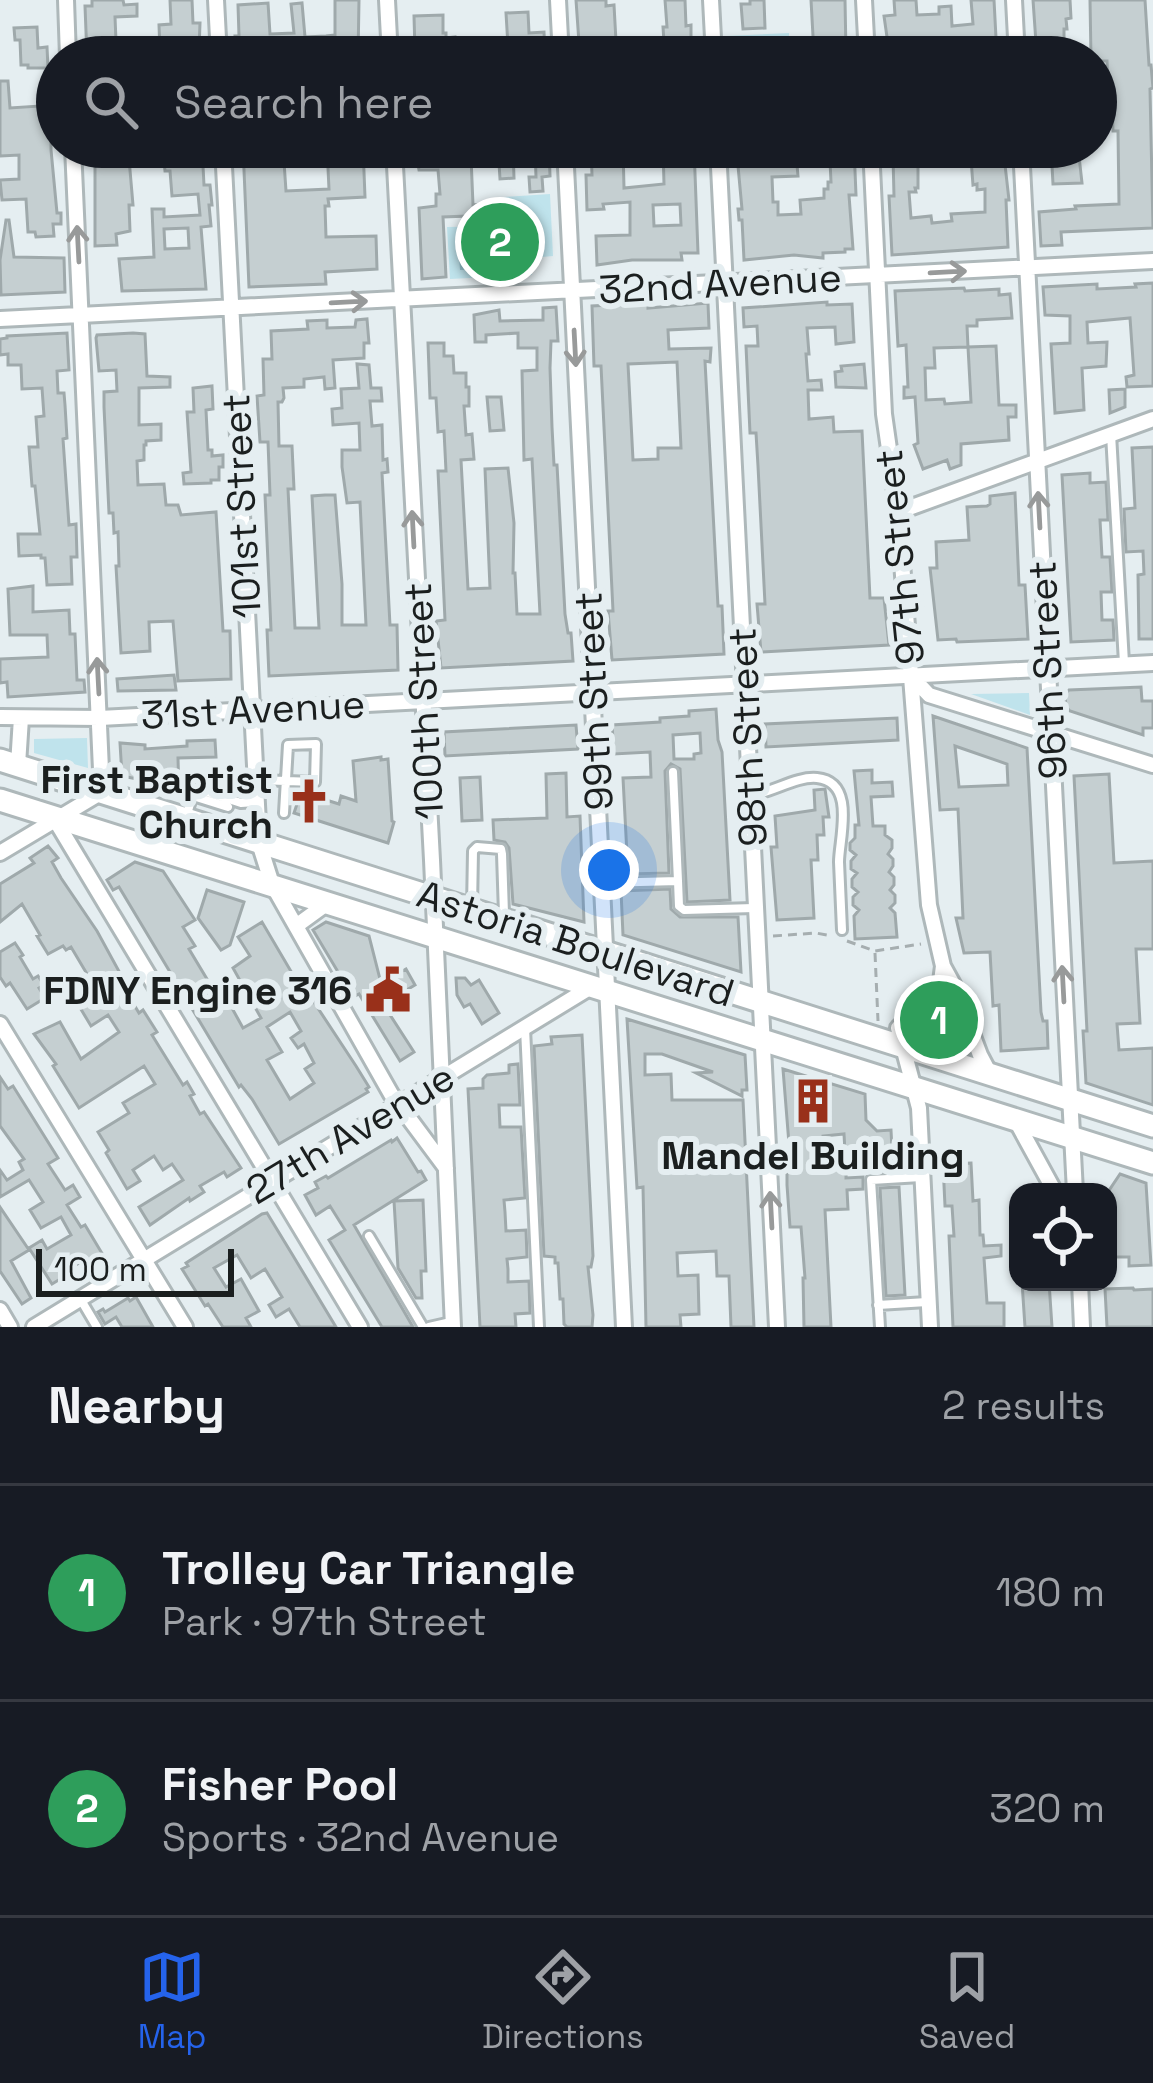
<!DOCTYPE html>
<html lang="en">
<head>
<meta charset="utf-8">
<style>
  :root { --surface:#171b24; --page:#242831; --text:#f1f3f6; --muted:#9ea1a6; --line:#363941; --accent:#2563eb }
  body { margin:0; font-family:"Space Grotesk",sans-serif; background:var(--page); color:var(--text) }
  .controls { position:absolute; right:36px; bottom:36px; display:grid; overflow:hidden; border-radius:24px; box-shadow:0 3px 9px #0004 }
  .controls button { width:108px; height:108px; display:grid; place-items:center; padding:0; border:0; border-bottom:3px solid var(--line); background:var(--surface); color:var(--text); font:60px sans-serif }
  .scale { position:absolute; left:36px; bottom:30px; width:198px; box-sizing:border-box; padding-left:12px; border:6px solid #1b1f1f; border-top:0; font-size:33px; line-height:42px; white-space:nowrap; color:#1b1f1f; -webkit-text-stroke:9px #e5eef1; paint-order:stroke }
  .you { position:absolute; left:609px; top:870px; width:42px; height:42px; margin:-30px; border:9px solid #fff; border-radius:50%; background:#1a73e8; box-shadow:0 0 0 18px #1a73e833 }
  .badge { display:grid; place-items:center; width:78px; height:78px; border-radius:50%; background:var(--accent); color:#fff; font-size:39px; font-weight:700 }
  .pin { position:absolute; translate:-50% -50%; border:6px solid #fff; box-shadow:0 3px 12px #0006 }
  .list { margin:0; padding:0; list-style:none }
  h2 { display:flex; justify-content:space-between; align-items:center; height:156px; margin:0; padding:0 48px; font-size:51px }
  h2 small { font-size:39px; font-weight:400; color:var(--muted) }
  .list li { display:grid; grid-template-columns:78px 1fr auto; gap:36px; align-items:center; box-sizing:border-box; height:216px; padding:0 48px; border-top:3px solid var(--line) }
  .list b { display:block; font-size:45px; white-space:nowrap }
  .list p { margin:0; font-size:39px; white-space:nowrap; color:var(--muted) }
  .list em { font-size:39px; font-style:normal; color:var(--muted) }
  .icon { flex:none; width:66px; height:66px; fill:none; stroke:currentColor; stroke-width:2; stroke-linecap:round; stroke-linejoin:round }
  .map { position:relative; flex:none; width:1153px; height:1327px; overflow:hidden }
  .search { position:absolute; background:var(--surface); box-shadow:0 3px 9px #0004; left:36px; right:36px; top:36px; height:132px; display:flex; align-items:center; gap:30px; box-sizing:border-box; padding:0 42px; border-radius:66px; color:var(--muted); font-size:45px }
  .sheet { height:588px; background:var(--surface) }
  nav { display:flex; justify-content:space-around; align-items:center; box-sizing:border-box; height:168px; border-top:3px solid var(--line); background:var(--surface); font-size:33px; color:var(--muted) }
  nav a { display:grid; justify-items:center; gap:6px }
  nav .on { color:var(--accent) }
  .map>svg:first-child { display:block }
</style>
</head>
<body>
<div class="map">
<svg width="1153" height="1327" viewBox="0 0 1153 1327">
  <rect width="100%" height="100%" fill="#e5eef1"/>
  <path fill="#bfe3ec" d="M789,33V49L727,52L726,36Z
    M550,194L553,256L532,258V275L450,279L447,227L506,226L504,197Z
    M1029,693L1030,715L971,694Z
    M87,738L88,768L34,753V739Z
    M944,1005L962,1052L911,1035Z"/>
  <path fill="#94c1cc" d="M503,232L506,268L460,270L458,235Z"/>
  <path fill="#c5cfd1" stroke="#9fa9ab" stroke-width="3" fill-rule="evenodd" d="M92,0H123L124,5L137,4V16L115,17L116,41H125L126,57H87L85,6H92Z
    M170,0H192L193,23H200L199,50L160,52L159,25L171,24Z
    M335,0H359L358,57H327V51L299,52V57H236L235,36H239L238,5L268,3L270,34L294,33L291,4L302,3L305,37L326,36L335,35Z
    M576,0H606V6L614,5L616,41L635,40L636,52L610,54V57H580Z
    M665,0H685L686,26L691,25V38H686V54L650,56L649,43L664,42L663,27H667Z
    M750,0H764L765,28L743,29L741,4H750Z
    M811,0H845L846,53L814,54Z
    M894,0H916L917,15L939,14V7L951,6L952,26L973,24L971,0H994L997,57H927V49L889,51L884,16L895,15Z
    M1033,0H1070L1071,18L1066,19L1067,29H1064V57H1037Z
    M1090,0H1145L1149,65H1151L1153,88L1150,89L1153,228L1061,232L1062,245L1041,246L1039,212L1076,209L1075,206L1119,204L1118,131H1113L1112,105H1109L1107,61H1096V57H1091Z
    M528,12L529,33L544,32L545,57H486L485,47L508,46L506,13Z
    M443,15V33H446V38L455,37L456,57H431V51H415L414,16Z
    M37,27L38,48L47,47L48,68H28V65H21L20,40H15L14,28Z
    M0,81H8L10,108L55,105L56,116H51V150L57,213H61V224H53L54,236L36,237L35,232H28L26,199L2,200L0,180L19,179V155L0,156Z
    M95,147H128L133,205H129L130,231L116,234L117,245L95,246Z
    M168,147H202L204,185H210L212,205H209L211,226L201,227L206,289L122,291L119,259L154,257L152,209H164V217L200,215L198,194L172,196L170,171H165L164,161H169ZM188,228L189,248L165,249L164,229Z
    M243,147H283L286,191L329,189L327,147H363L365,197L328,199L329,206H325L326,237L376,236L377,269L325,272L326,284L249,287Z
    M415,147H457L458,158L471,157L473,205L493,203L494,215L443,217L446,277L422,279L419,208L436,206V194H440L438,170H419Z
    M498,147H513L514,178L500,179Z
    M549,147L550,176L542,177L543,191L530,192L529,177H536L535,148Z
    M591,147H623L624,188L664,184L663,147H694L698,253H681L682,260H632L597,265L596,236L630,235V202L603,204L604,209L587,210L586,175H592ZM680,204L681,225L654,226L653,205Z
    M741,147H777L778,154L796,153L798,176L772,177L773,202H778V215L801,214L800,200L824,198V189H828V182H831L830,161L811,162V147H854L856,195H849L853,249H845V252L823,253V258L794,255L744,260L742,220H739L738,209H742L737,155H742Z
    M889,147H918V188H915L916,192H909L911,218L931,216L932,223L952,221L951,214L985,212V189L977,190V184L973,185L971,159L975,157V147H1003L1009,200H1006L1008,247L892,255L889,196H894L893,157H889Z
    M1051,147H1078L1082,183L1053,184Z
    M6,220H9L14,257L64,258L65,292L1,295L0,260Z
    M1153,283V386L1127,387L1126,377L1134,375L1130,318L1087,322L1088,343L1107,342L1106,366L1082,368L1084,410L1055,413L1051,344L1070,343V316L1045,315L1043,287L1097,284V289L1136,287L1135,284Z
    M964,288L965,291L999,289V295L1010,294L1012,318L977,320V326H967L968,347L934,348L935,368H925L926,400L944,399L945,404L971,402L968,347L996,346L999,405H1016V417H1008L1009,440L961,444V465L950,469L947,460L923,469L914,445L918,443L915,397L904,398V387H908L906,345L898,346L895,291Z
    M827,302V305L852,304L854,342L836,344L835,327L807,328L809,354H806L808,381L821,380L822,390H808L809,419L833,417L834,432L862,431L870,598H884L889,645L761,652L757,604H765L758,466L756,433H750L746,346H758L757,326L744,327L743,308Z
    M648,303V308L708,303L709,328L668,330L669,349L711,348L710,362L705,361L718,606H722L724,654L612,660L608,611H613L601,366H594L592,306ZM677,362L681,448H658V459L633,460L628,364Z
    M556,307L558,341H551L550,368L552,427L554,465H557L565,614L568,633H571L573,661L441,668L436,621L445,620L438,471H446L444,431L438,432L436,398H430L428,343H444V356H453L454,373H466V387H469V406H464L466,435L472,434L474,459L461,460L468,589L490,588L485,469L508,468L514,523L513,573H515L517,614H540L532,459L524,460L522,371L537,370V348H518V333L486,335V342H475L474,315L499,310L500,321L543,320V308Z
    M367,319L369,343H364V358L333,360L335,388L325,389L324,377L304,379V387L283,388L284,398L282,402H278L279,446H292L294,489H288L295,628H319L312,496L325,495H335L342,584V625H366L360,502L347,503L342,467V450H360L359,423L333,425L332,409L342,408L341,389L359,388L357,364L369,365L371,388H381L382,401H370L372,426L382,425L383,460L387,459L388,472L382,473L390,625H397L398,670L269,676L267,630H271L265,495H270L268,442H260L257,396L264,395L263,359H272L271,331L308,329L307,321L327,320V328L355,327L356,320Z
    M67,333L69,370L57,371L58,393H64L65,405L67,438L63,439L69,525L76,524L77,557H71L72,584L47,585L45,558H41V555L19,556L18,534H40L35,486H32L29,447H38L36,417L44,416L42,388L22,389L21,365H8V354L0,355V339L7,338V336Z
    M133,333L145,334L147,376L170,377V387L139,388V425L161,424V440L146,441V445H144V460L137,461L138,485L164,484L166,505H178L181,515L216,512L223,631H230L231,679L178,681L173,621L149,622L150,651L121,653L116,566H119L118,532L114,533L113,513H109L104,407V392L117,391L116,370L99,371L96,338L97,335Z
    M864,364L866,388L836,387L835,372L842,371L841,366Z
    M212,386L213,409L206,410L208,450H212V456L223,455V467H219V480H211V483L184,484L183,473L191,472L187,412H194L193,388Z
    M1125,389V407L1110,413L1109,390Z
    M487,397H501L504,430L490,431Z
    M1153,447V639H1139L1138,575L1144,574L1143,551L1126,552L1124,509L1135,508L1132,448Z
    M1090,473V483L1106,482L1108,520H1100L1102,557H1110L1112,592H1101L1102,620H1113L1114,640L1071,642L1062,475Z
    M1015,493L1019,585H1025L1028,639L957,642L956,639L938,640L930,568H937L936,542L969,540L967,507L987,506L990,504V496Z
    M33,586V612L69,610L70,634H75L77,680H84L85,692L8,697L7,682L0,683V659L48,657L47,635H10L8,589Z
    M174,675L176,690L118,691L117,679Z
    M1141,687L1142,701H1153V728H1143V735L1070,711L1066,707L1065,694L1069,690Z
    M716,709L718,740L722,752L730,900L687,902L680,769L671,764L665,771L669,873L628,874L623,778L651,777L650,752L614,754L612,725L660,722V718L689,716V711ZM700,733L701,753L694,754V759H674L673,735Z
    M933,716L1027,748L1041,1012L1043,1021H1047L1048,1048L1001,1051L999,1005L993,1006L990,952L964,953L956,918H963L958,809L940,810ZM955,746L1007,764L1008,785L959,787Z
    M897,718L898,740L766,747L765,724Z
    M576,725L578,749L445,756L444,732Z
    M215,740L216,757L178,758L179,794L147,784V781L122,776L120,743L145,745V749L187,746V741Z
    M381,757V760L388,759L392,821L394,822L388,843L294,813L301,792L339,804L341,796L356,801L353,761Z
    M872,770V783L892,782L893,796L871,797L873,826H885V835L892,840V848L888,854L893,859V866L889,872L894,877V885L890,890L895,895V903L890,908L895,913L897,937L855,939L854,916L859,910L853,905V897L858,892L852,887V879L857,873L851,869V861L856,855L850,850V843L855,838V825H859L854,771Z
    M566,773L567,817L580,816L584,922L513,904L509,848L505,842L494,840L493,820L547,818L546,774Z
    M1109,774L1114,863L1153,861V949H1136L1140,1023L1117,1024L1119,1050L1153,1048V1105L1086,1083L1083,1031H1087L1074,776Z
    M480,777L482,820L462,821L460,778Z
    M825,789L829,817H823L824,835H817L818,860H811L814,918L777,920L771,847H777L775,816L815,810L814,790Z
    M48,846L58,858L52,862L61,878L97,931L127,986L124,988L139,1013L143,1010L157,1032L152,1035L183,1085L187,1082L194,1094L190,1096L200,1114L204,1112L241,1168L227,1177L224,1172L200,1186L204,1192L190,1201L189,1198L150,1225L139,1207L183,1180L172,1164L163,1170L154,1156L133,1170L140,1181L127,1189L106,1153L109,1150L98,1132L129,1113L123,1103L155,1084L144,1066L79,1108L53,1066L56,1064L34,1034L60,1022L81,1059L119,1032L108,1015L91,1026L70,991L90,979L71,947L66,950L63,946L48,954L37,936L40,935L22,904L0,922V884L34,863L30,858Z
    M135,862L163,871L195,920L183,927L195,946L189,949L210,984L217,981L243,1028L261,1018L233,968L250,956L238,937L262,922L299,985L302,984L356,1066L369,1087L366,1089L368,1092L279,1144L252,1099L241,1085L239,1087L119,887L113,890L107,880ZM290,1012L301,1031L291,1038L298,1048L304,1044L314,1063L305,1069L314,1083L290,1099L267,1060L282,1052L267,1027Z
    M670,889L671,909L680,917H738L741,972L623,935L621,891Z
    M207,890L244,902L230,945L221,950L198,918Z
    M326,922L369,936L381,983L406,969L415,985L383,1004L414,1052L400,1061L359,994L353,997L313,930Z
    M15,943L23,955L20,957L33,979L38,976L44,985L39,988L45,998L27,1009L10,983L6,986L0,977V952Z
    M456,978H465L471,985L479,980L499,1013L482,1024L470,1004L464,1007L457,995Z
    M627,1019L745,1055L747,1090H742V1096L696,1073L713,1072L662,1054H645V1075L671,1074L672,1100H743L754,1327H731L729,1276H717L716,1251L677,1253L678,1276L698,1275L699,1314L680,1315L681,1327H646L643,1187L637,1188Z
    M582,1035L593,1256L591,1267H588L593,1315L592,1327H567L564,1324L563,1299H560L558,1263H555V1257L544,1256L534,1046L552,1044L551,1037Z
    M518,1064L520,1105H499L500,1127H521L525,1198L504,1200L505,1212L506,1231L526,1230L527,1257L507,1259L508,1269V1282L529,1281L530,1313L515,1314L516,1327H480L468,1089L483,1088V1079L487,1075L509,1073V1065Z
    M783,1069L865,1094L866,1120L877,1131L891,1130L892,1150H902L903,1170L871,1172L870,1151L845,1152L844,1134L823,1136V1142H812L813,1166L846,1164V1178L863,1177V1189L847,1190L848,1209L825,1210L831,1327H804L803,1278H805L801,1227H790L787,1185V1167H796L795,1143L789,1144Z
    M0,1077L8,1089L13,1086L58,1158L48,1164L65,1190L73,1185L80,1197L67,1205L81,1227L85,1225L103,1255L89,1264L86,1259L62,1273V1278L52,1284L29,1248L42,1240L47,1249L71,1235L61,1217L41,1228L30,1210L43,1202L29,1180L0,1197V1170L7,1180L23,1170L19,1162L24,1159L0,1126Z
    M397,1138L418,1172L421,1171L426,1180L354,1225L413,1327H382L329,1240L345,1230L330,1206L316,1215L305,1195L318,1188L315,1182L326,1176L328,1178L391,1140L392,1142Z
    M971,1163L973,1201L979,1200L980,1235H983L984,1246L1001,1245V1256L984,1258L987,1303H1004V1327H953L949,1236H954L952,1206H945L943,1164Z
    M1120,1174L1146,1183L1151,1265L1129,1266V1257H1108V1192Z
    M899,1187L905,1295L886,1296L880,1188Z
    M423,1200L426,1271H421L422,1298H416L398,1268L394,1201Z
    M0,1207L29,1250L11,1261L31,1298L22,1304L0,1271Z
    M267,1213L292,1254L336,1327H300L289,1309L276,1317L269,1305L282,1297L265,1269L251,1278L237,1255L214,1268L226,1287L241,1279L259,1311L246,1318L251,1327H223L208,1304L205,1306L182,1269L188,1266L186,1263L262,1214Z
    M1022,1282H1049L1052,1327H1025Z
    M1133,1288L1134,1290L1153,1289V1327H1107L1105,1289Z
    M136,1297L153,1327H122L116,1317L105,1324L98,1312L103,1309L105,1312L128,1298L130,1301Z"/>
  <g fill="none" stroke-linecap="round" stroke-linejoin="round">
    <g stroke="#aeb8ba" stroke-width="14">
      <path id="lane" d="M1111,434L1124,663
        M257,780L315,782L316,744L288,745L284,813
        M752,795C773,792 797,776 817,778C857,782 839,839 839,862C840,885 841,907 842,930
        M193,796L228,807
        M186,817L195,788L241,803L255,802
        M678,881L679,906L684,910L754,908
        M602,883L678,881L673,772
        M472,908L473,851L477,847L501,849L502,854L504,914
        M525,1028L539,1327
        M369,1236L423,1327
        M81,1300L97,1327
        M878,1305L927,1302
        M429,1327L451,1322
        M880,1327L871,1180L921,1177"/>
    </g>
    <g stroke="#aeb8ba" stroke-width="20">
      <path id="street" d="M66,0L68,57
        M216,0L219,57
        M387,0L390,57
        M558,0L561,57
        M711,0L714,57
        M864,0L867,57
        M1014,0L1017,57
        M223,147L259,843L272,884L391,1094L446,1168
        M394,147L432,860L453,1327
        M565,147L624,1327
        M718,147L777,1327
        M871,147L884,414L898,512L929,905L943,966L954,986L980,1055L990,1074
        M1021,147L1075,1192
        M0,319L1153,261
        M898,512L1153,419
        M911,676L929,695L1153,765
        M0,717L100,718L1153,663
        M18,765L21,718
        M54,818L360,1327
        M0,853L102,792L73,147
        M296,926L329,902
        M0,1024L185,1327
        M1015,1119L1055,1192
        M1080,1282L1082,1327
        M0,1310L10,1327
        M34,1327L591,987
        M930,1327L919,1108L898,1028L940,989L943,966"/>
    </g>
    <g stroke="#aeb8ba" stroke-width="27">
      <path id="primary" d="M0,760L1153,1126
        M0,800L1153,1163"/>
    </g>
    <path stroke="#a6aeb0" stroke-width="3" stroke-dasharray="9 6" stroke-linecap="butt" d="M773,936L816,933L832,936
      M847,941L875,951L921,944
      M875,953L878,1021"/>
    <use href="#lane" stroke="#fff" stroke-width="8"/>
    <use href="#street" stroke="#fff" stroke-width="14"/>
    <use href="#primary" stroke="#fff" stroke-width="21"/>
  </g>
  <defs><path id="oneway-shaft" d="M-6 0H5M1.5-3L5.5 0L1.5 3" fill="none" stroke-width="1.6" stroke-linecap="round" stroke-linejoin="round" transform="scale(3)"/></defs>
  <g stroke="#989a9a">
    <use href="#oneway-shaft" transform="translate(78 244) rotate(-93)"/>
    <use href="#oneway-shaft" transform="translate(948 272) rotate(-3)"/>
    <use href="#oneway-shaft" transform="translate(349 302) rotate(-3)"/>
    <use href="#oneway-shaft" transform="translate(575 348) rotate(87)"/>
    <use href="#oneway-shaft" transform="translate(1039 510) rotate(-93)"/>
    <use href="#oneway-shaft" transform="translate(413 529) rotate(-93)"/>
    <use href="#oneway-shaft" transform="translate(98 676) rotate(-93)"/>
    <use href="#oneway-shaft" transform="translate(1063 984) rotate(-93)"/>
    <use href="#oneway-shaft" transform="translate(771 1210) rotate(-93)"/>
  </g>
  <defs>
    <g id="church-bare" transform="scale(3.6)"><path d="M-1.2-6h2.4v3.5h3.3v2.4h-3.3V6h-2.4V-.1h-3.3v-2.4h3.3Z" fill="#99301a" stroke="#e5eef1" stroke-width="2.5" paint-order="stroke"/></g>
    <g id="civic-bare" transform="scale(3.6)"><path d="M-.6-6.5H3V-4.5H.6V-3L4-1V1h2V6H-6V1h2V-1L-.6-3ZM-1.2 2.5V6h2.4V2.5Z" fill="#99301a" stroke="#e5eef1" stroke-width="2.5" paint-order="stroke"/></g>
    <g id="building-bare" transform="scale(3.6)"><path d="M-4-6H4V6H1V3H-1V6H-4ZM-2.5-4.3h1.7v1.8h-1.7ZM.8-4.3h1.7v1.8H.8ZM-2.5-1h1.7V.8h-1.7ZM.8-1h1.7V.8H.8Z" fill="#99301a" stroke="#e5eef1" stroke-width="2.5" paint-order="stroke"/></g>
  </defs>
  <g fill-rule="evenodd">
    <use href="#church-bare" x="309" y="801"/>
    <use href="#civic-bare" x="388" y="990"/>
    <use href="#building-bare" x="813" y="1101"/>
  </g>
  <g text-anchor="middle" stroke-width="12" stroke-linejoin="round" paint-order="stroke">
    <g font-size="39" fill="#1b1f1f" stroke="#e5eef1">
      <text transform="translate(720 283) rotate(-3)" y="14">32nd Avenue</text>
      <text transform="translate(241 506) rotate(-93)" y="14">101st Street</text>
      <text transform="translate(899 557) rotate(-96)" y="14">97th Street</text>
      <text transform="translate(1047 670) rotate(-93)" y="14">96th Street</text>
      <text transform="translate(423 701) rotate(-93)" y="14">100th Street</text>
      <text transform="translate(593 701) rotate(-93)" y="14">99th Street</text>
      <text transform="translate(253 709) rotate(-3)" y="14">31st Avenue</text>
      <text transform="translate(747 737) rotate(-93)" y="14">98th Street</text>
      <text transform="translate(576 943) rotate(18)" y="14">Astoria Boulevard</text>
      <text transform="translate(350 1133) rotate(-31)" y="14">27th Avenue</text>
    </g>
    <g font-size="39" font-weight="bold" fill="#1b1f1f" stroke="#e5eef1" text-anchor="end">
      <text x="273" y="793">First Baptist<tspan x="273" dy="45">Church</tspan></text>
      <text x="352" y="1004">FDNY Engine 316</text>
      <text x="813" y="1169" text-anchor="middle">Mandel Building</text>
    </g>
  </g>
</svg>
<div class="controls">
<button><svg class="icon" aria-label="locate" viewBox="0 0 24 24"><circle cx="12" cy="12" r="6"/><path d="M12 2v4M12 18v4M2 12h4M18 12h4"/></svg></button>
</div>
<div class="scale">100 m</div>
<div class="you"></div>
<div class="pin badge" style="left:939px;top:1020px;background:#2e9e5b">1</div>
<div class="pin badge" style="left:500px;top:242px;background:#2e9e5b">2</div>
<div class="search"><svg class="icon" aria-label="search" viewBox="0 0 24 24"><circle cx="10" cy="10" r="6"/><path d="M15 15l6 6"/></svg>Search here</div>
</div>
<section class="sheet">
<h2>Nearby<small>2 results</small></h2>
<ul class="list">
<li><span class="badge" style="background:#2e9e5b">1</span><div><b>Trolley Car Triangle</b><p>Park · 97th Street</p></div><em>180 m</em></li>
<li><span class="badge" style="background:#2e9e5b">2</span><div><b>Fisher Pool</b><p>Sports · 32nd Avenue</p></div><em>320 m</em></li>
</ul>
</section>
<nav>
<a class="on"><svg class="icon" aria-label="map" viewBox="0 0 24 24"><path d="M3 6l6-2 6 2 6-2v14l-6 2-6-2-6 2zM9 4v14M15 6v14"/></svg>Map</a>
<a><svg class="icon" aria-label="directions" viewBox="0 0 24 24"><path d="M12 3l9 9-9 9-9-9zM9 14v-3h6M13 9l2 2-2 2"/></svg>Directions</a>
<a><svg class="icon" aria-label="saved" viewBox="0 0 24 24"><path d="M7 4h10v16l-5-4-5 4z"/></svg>Saved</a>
</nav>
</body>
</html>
